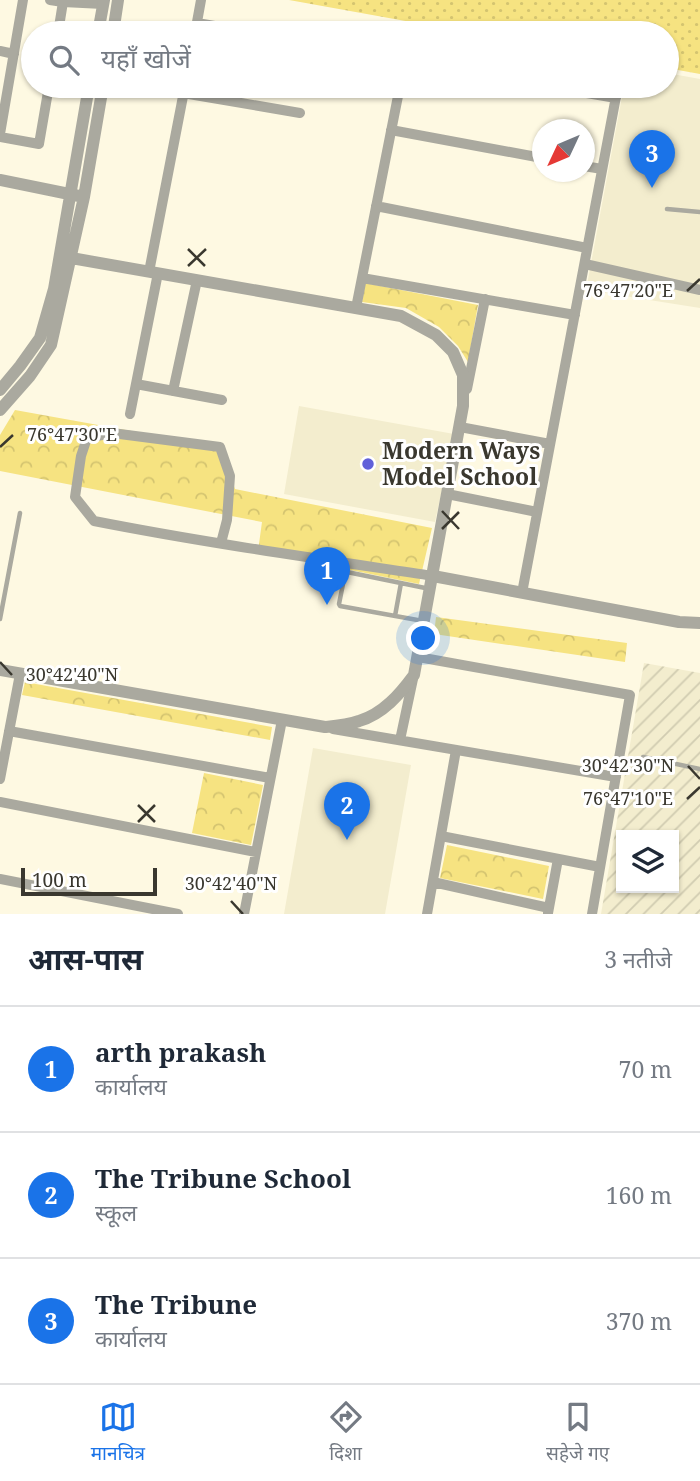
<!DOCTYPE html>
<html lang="hi">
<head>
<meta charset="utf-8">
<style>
  :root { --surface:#fff; --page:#f2f2f3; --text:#1f2937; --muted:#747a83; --line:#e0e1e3; --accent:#1a73e8 }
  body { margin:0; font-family:"Noto Serif","Noto Sans Devanagari",serif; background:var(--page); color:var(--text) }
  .controls { position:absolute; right:21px; bottom:21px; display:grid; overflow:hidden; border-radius:0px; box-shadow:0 2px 5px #0004 }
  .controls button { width:63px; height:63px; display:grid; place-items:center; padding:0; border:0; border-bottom:2px solid var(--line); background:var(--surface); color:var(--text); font:35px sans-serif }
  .compass { position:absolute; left:532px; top:119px; width:63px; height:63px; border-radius:50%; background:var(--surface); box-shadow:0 2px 5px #0004; rotate:226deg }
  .scale { position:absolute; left:21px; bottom:18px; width:136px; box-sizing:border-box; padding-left:7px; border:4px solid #3a382f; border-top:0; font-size:19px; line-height:24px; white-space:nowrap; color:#3a382f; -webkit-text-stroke:5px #fff; paint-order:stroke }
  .you { position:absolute; left:424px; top:639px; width:24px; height:24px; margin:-18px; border:5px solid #fff; border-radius:50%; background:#1a73e8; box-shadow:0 0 0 10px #1a73e833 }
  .badge { display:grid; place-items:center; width:46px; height:46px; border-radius:50%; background:var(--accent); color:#fff; font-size:23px; font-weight:700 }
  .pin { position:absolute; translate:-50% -58px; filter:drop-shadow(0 2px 4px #0008) }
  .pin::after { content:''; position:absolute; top:37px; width:24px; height:21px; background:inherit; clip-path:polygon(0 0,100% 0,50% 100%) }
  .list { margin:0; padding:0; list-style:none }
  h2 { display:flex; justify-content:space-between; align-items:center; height:91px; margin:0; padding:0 28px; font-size:30px }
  h2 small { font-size:23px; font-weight:400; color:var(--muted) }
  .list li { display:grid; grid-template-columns:46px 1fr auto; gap:21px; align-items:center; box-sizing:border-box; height:126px; padding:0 28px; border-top:2px solid var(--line) }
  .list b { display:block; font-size:26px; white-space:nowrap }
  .list p { margin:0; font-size:23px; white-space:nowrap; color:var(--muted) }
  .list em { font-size:23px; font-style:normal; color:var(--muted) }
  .icon { flex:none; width:38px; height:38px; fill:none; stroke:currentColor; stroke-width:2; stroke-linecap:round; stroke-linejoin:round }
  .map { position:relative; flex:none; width:700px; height:914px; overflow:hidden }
  .search { position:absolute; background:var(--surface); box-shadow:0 2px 5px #0004; left:21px; right:21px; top:21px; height:77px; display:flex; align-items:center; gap:18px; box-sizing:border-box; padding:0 24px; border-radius:38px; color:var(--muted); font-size:26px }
  .sheet { height:469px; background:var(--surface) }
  nav { display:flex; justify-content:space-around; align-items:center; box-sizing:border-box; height:98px; border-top:2px solid var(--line); background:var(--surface); font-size:19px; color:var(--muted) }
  nav a { display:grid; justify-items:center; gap:4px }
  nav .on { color:var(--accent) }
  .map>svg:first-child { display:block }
</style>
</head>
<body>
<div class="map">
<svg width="700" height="914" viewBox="0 0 700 914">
  <defs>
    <pattern id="industrial-furrows" width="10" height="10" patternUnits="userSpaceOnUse" patternTransform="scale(1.75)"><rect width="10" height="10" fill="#f3edce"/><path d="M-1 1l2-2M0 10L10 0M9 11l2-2" fill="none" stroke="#d1ccb1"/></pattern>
    <pattern id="forest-crowns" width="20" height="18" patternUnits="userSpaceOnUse" patternTransform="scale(1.75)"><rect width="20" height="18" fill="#f6e381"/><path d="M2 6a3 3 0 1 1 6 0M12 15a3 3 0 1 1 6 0" fill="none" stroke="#d4c470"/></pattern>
    <pattern id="garden-dots" width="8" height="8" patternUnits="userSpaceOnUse" patternTransform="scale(1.75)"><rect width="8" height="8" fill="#f6e381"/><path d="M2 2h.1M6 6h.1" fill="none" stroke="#d4c470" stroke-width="1.8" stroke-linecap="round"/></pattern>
  </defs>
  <rect width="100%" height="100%" fill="#fef9e2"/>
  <path fill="#f3edce" d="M667,73L700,79V308L586,290L624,86H667Z
    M299,406L454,434L435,522L284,494Z
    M313,748L411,765L385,914H284Z"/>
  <path fill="url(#industrial-furrows)" fill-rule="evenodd" d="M644,663L700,673V914H601ZM621,835H674V888H621Z"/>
  <path fill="url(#forest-crowns)" d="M365,283L478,305L468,362L458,346L439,327L406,308L362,302Z
    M15,410L220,447L235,489L432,528L419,584L258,551L262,522L0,471V435Z
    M436,617L627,643L625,662L434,634Z
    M25,682L272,727L270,740L22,695Z
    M204,773L263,785L251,845L192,833Z
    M447,845L549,866L543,899L440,878Z"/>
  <path fill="url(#garden-dots)" d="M289,0H700V74L667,68V33H472Z"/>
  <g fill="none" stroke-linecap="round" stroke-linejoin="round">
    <path stroke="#aaa99f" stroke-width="4.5" d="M667,209L700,212
      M395,616L401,583
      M0,619L20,513
      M423,621L340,606L339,604L345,574L347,572L430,589
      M643,757L700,769"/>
    <path stroke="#aaa99f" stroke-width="10" d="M50,0L63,2L58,33
      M63,2L103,4
      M197,23L256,33
      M195,33L201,0
      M0,51L14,54
      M546,86L616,98
      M183,93L300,113
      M391,130L542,158
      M0,134L23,0
      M0,137L39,144L49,86
      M584,166L602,169
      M376,206L587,248
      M585,264L700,290
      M149,272L185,86
      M362,278L575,315
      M356,308L400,86
      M136,384L222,400
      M467,389L485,299
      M173,391L197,280
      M130,414L158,273
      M460,427L550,444
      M447,494L537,512
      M221,543L227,520L230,476L220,447L112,433L87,438L81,456L75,497L94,521C206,543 320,559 433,576
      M522,593L618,86
      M418,657L630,695L592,914
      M333,729L616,777
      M9,731L270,778
      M400,740L413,679
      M0,779L20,674
      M0,802L256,852
      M441,836L600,867
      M0,879L178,914
      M433,882L549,908
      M548,913L558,859
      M244,914L282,720
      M427,914L456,750"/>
    <path stroke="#aaa99f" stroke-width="12" d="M98,33L104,0
      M113,33L118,0
      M0,180L79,196
      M0,390L20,366L40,338L54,289L89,86
      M0,410L30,376L51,345L84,197L103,86
      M433,576L679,622L700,623
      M0,670L325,727C336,726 348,725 359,721C383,714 400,694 414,675L463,406V375L453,352L436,335L401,316L60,256"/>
  </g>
  <path fill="none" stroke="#3a382f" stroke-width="2.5" d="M188,249L205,266M188,266L206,249M687,291L700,279M0,447L13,435M442,511L459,529M442,529L459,512M0,662L12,675M688,766L700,779M687,799L700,787M138,805L155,822M138,822L155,805M231,901L243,914"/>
  <circle fill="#6060d9" stroke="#fff" stroke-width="2.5" cx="368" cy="464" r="7"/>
  <g text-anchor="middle" stroke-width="6" stroke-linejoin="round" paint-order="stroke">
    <g font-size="23" font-weight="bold" fill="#3a382f" stroke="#fff" text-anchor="start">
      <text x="382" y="459">Modern Ways<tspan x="382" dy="26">Model School</tspan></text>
    </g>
  </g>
  <g font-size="18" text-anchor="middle" fill="#3a382f" stroke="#fff" stroke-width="6" stroke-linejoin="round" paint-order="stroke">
    <text x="628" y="297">76°47'20"E</text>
    <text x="72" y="441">76°47'30"E</text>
    <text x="72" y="681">30°42'40"N</text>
    <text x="628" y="772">30°42'30"N</text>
    <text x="628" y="805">76°47'10"E</text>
    <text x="231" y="890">30°42'40"N</text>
  </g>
</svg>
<div class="controls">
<button><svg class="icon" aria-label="layers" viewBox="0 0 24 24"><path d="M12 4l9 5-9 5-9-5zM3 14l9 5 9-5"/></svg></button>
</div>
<svg class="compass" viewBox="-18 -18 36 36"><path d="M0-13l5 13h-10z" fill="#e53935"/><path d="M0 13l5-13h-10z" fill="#747a83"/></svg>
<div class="scale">100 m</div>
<div class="you"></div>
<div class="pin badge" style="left:327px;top:605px">1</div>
<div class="pin badge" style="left:347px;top:840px">2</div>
<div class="pin badge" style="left:652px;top:188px">3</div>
<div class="search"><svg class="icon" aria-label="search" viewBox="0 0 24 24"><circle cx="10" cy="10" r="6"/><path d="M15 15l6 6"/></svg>यहाँ खोजें</div>
</div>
<section class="sheet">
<h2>आस-पास<small>3 नतीजे</small></h2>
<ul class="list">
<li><span class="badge">1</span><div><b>arth prakash</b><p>कार्यालय</p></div><em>70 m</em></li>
<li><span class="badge">2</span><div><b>The Tribune School</b><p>स्कूल</p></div><em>160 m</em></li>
<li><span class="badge">3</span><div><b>The Tribune</b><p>कार्यालय</p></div><em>370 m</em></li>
</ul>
</section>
<nav>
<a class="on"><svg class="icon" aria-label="map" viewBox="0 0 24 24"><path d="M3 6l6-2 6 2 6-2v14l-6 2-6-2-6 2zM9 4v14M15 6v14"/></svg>मानचित्र</a>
<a><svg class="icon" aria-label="directions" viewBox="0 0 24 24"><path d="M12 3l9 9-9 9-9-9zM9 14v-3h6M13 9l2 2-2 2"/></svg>दिशा</a>
<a><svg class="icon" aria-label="saved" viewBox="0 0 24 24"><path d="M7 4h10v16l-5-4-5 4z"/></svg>सहेजे गए</a>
</nav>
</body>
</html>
